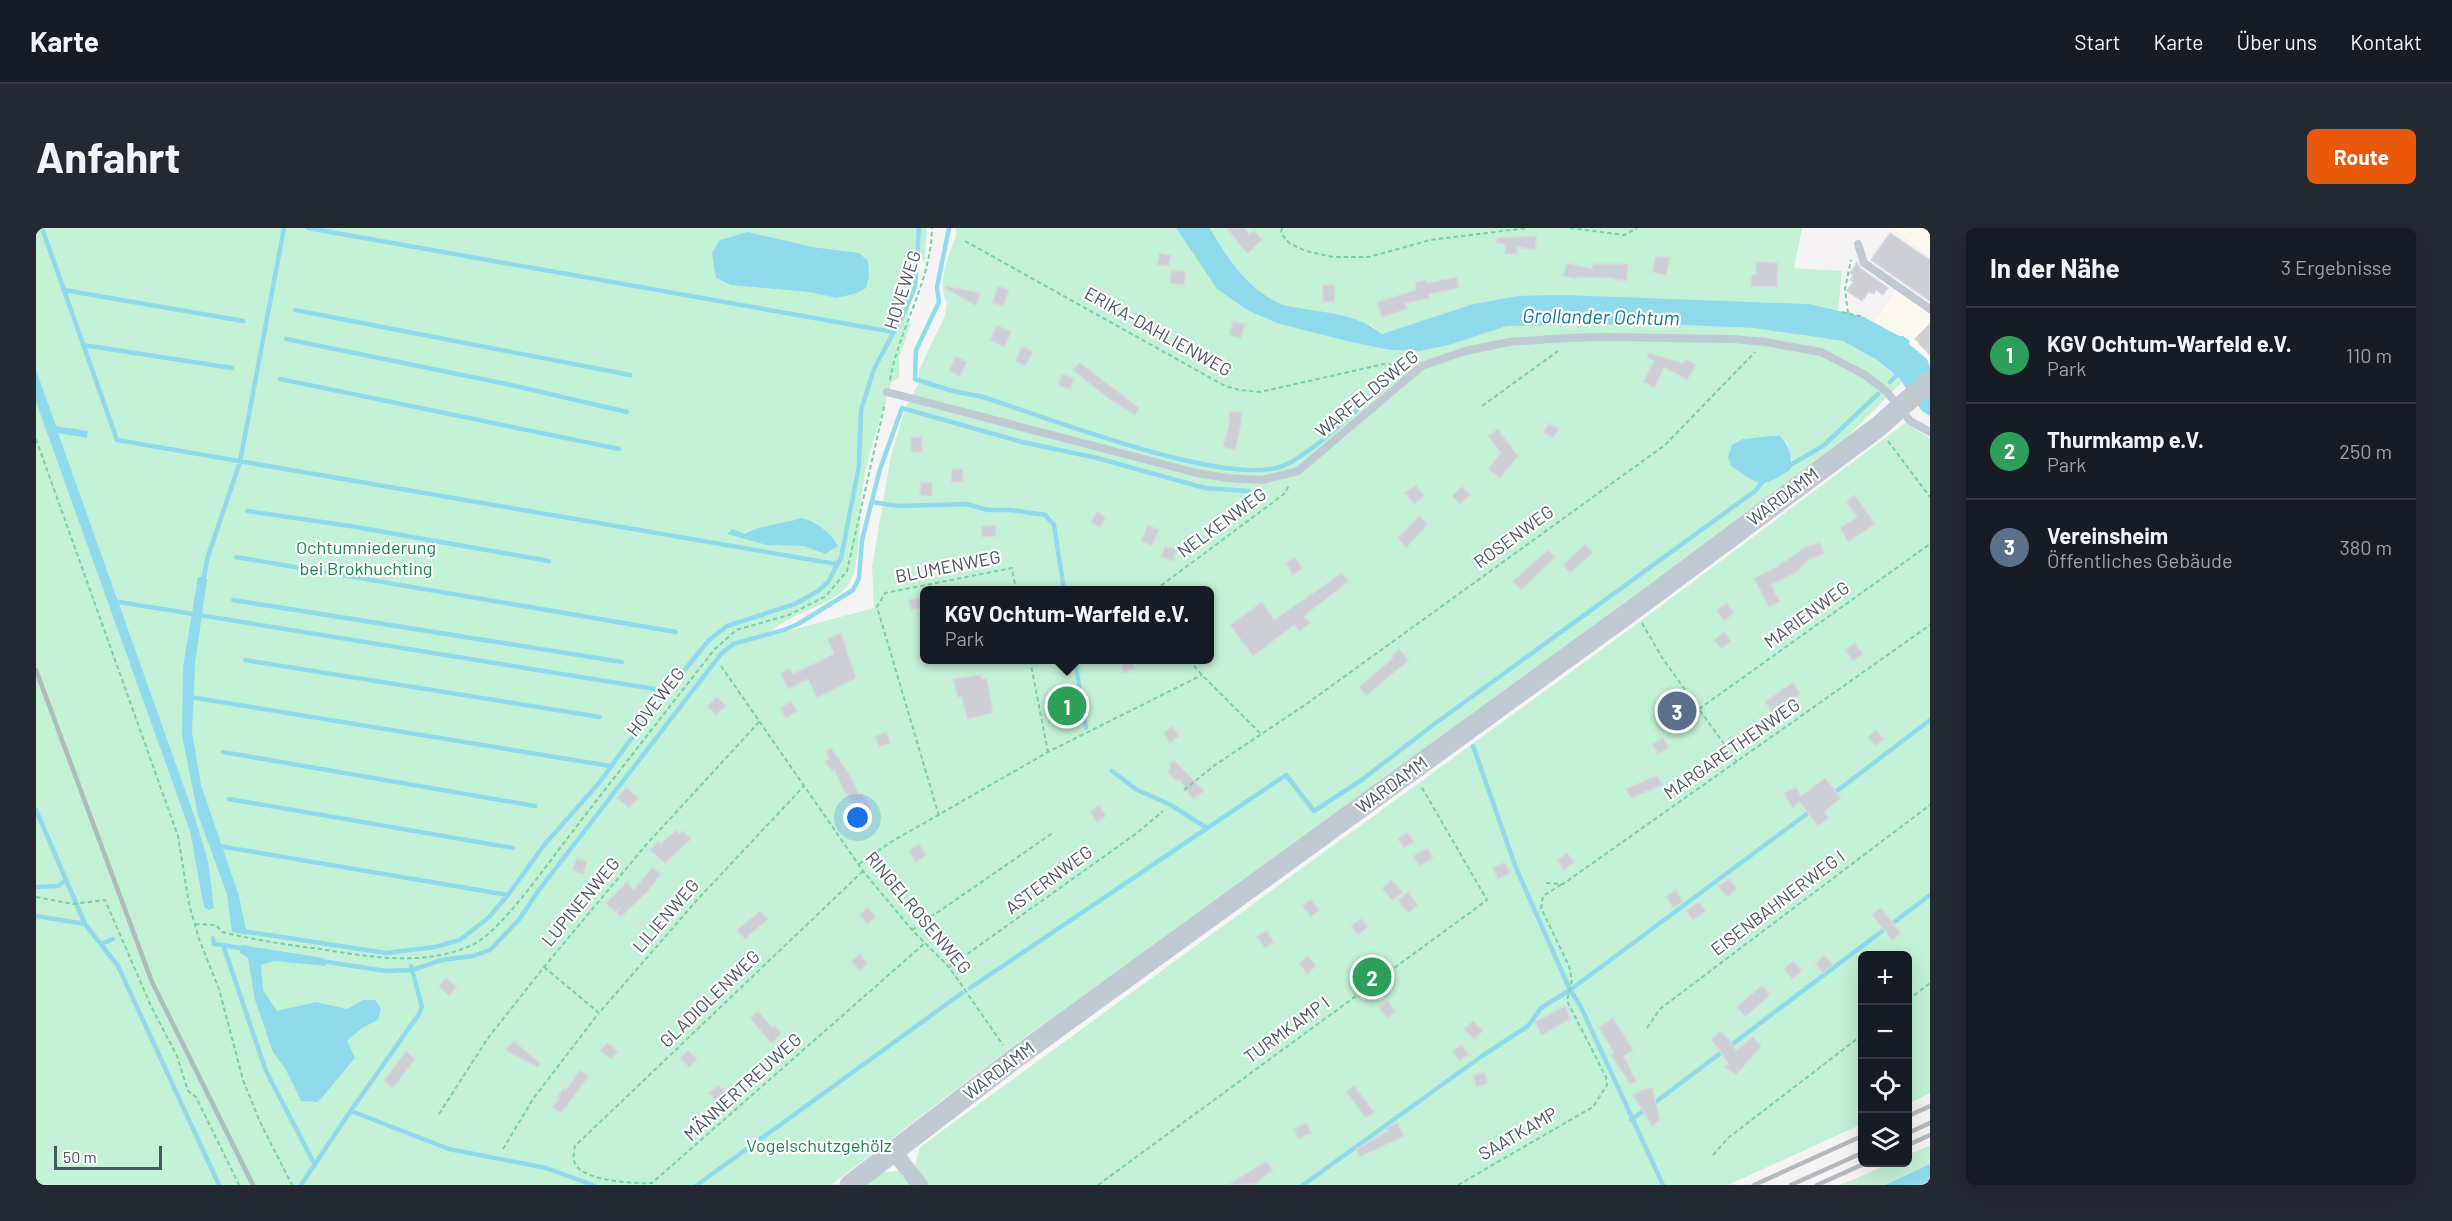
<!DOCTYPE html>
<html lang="de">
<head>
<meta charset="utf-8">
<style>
  :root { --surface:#171b24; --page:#242831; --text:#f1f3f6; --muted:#9ea1a6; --line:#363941; --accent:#ea580c }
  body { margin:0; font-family:Barlow,sans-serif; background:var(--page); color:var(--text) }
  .controls { position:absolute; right:18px; bottom:18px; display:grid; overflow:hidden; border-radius:9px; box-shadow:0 6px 24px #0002 }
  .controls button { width:54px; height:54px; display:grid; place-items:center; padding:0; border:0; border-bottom:2px solid var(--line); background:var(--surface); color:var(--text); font:30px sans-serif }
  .scale { position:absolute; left:18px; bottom:15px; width:108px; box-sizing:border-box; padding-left:6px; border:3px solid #4a5661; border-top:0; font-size:16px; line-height:21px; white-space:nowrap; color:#4a5661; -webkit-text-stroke:4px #fff; paint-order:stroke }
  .you { position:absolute; left:822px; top:590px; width:21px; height:21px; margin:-15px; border:4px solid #fff; border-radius:50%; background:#1a73e8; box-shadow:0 0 0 9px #1a73e833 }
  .badge { display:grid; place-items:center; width:39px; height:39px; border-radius:50%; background:var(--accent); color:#fff; font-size:20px; font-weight:700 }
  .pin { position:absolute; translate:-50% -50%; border:3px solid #fff; box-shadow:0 2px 6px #0006 }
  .popup { position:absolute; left:884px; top:358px; width:294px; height:78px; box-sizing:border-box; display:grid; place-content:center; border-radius:9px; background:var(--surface); filter:drop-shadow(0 2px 4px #0005); font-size:20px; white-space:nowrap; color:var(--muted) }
  .popup b { font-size:22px; color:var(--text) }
  .popup::after { content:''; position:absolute; left:50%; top:100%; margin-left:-12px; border:12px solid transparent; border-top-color:var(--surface) }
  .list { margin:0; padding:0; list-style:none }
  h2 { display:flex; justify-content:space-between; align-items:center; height:78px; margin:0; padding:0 24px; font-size:26px }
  h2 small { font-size:20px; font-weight:400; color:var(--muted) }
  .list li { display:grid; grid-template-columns:39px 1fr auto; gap:18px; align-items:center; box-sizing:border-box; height:96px; padding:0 24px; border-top:2px solid var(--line) }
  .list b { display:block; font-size:22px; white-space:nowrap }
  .list p { margin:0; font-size:20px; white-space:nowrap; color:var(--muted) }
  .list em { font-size:20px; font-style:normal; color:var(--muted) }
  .icon { flex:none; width:33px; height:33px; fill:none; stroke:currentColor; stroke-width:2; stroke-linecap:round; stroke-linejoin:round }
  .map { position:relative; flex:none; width:1894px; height:957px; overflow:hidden; border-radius:9px }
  header { display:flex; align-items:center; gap:36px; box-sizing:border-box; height:84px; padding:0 30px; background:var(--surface); border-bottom:2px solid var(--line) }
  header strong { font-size:28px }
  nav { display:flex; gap:33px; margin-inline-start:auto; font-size:21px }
  .intro { display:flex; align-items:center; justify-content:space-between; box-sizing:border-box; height:144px; padding:0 36px }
  h1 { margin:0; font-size:42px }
  .button { padding:15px 27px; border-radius:9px; background:var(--accent); color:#fff; font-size:21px; font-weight:700 }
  main { display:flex; gap:36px; padding:0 36px }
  aside { flex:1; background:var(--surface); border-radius:9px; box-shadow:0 6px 24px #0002 }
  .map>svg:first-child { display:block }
</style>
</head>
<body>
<header>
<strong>Karte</strong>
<nav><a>Start</a><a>Karte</a><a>Über uns</a><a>Kontakt</a></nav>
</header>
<div class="intro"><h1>Anfahrt</h1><a class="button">Route</a></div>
<main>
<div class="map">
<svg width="1894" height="957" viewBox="0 0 1894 957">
  <rect width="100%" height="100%" fill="#f5f3f3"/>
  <path fill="#fdf9ef" d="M1856,0H1894V28Z
    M1894,49V134L1892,136L1891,131L1873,116L1874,113L1871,110L1863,108L1839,94L1864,55L1881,66Z"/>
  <path fill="#c3f1d5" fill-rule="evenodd" d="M0,0H891L889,32L881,31L871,95L875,96L863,129V149L855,155C846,188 832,223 827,257C823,279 826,344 810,360C787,382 750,385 729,409L838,380L836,339L854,232L870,179L883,154V142L909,88L911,74C899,55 915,24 921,4L919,0H1140L1181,61L1283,105L1314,114L1354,122L1384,123L1413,117L1471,98L1622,96L1717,100L1807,113L1841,132L1866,154L1812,208L1306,586L978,817L795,957H0ZM1734,208H1744L1752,216L1756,235L1707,211ZM888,362H1174V432H888Z
    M1174,0H1766L1758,40L1806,43L1802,83L1774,76L1719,74L1482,68L1437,76L1346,106L1335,97C1304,90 1239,82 1217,60C1200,43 1186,20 1174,0Z
    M1869,195L1894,210V865L1872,876V728H1826V896L1692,957H828L843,945L878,941L884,919L1598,398Z
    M1894,917V936L1849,957H1804L1855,935L1872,934V927Z"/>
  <path fill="#90daee" d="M1140,0H1174C1191,30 1212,62 1245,76C1252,79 1260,79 1268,81C1295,85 1324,88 1346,106L1437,76L1482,68L1527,67L1774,76L1828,89L1863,108H1867L1874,113L1873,116L1891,131L1894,139V188L1886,183L1863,150L1841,132L1807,113L1717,100L1622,96L1471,98L1413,117L1384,123L1354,122L1314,114L1241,95L1213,83L1181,61Z
    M712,4L776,19L823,25L832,33L833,49L830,60L821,65L801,70L774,64L695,57L680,50L676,25L684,12Z
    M0,142L20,198L52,203L51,210L22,205L158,587L172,633L178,680L173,682L168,679L154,603L0,174Z
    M1734,208H1744C1753,217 1757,229 1754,242C1724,261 1724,258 1695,238L1692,229L1696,217L1707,211Z
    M765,290C780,293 795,305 802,318L789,326L768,318L731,317L691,306L696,301L709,306C725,296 746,297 765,290Z
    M162,349H167L171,351L159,436L156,504L165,557L203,668L211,707L196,704L191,666L162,587L146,508L147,439Z
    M206,717L288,730L290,738L238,733L225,737L227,762L241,783L280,774L311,781L327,772H339L345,780L342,792L326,800L311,813L319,830L282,874L265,873L250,842L237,824L219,772L212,730L204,725Z
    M1894,936V953L1885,957H1849Z"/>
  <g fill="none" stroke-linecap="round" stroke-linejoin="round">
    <path stroke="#90daee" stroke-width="4.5" d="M6,0L81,212L800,336
      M272,0L857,104
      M913,0L901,59L903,74L880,122L879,151C891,155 903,159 914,162C926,166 938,166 950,170C1010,189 1196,262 1249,237C1281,222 1321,180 1349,157
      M28,62L207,93
      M259,82L594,147
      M250,111L475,157L591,184
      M47,117L196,140
      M244,151L583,221
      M1854,154L1864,144
      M1751,239L1787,218L1842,166
      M836,274L863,278L930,276L952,282H975L1009,287L1018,297L1028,362
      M211,283L314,298L513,333
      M200,329L640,404
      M167,353L172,328L204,234L248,0
      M197,372L586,434
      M77,373L631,463
      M209,432L564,489
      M1039,432L1050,500
      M154,469L574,538
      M1437,518L1480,640L1534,762L1544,777L1627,957
      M187,524L499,578
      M1076,543L1101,562L1133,576L1171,600
      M1797,566L1894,492
      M193,571L477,620
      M0,582L49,696L82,738L183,957
      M183,618L472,667
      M0,659L22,658L30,652
      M0,688L49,696
      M206,703L350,725L399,719L424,712L452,690L472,667L509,616L563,555L617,481L673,412L691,398L759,376L782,363L792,354L805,330L823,238L825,182L838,141L869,83L879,59L883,0
      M177,710L178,716L187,717L230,843L279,937
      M65,716L77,711
      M187,717L208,721
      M285,733L350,743L376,742L406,732L437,728L454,722L482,693L503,662L685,426L697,416L748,402L762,396L817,362L823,350L826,312L844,241L866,180L986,214L1061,230L1169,260L1213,263
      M934,760L1250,547L1278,583L1327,551L1397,497L1719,263L1729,251
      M1617,876L1894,667
      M315,883L413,921L510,940L557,957
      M1595,892L1610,881
      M265,957L316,881L383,786L386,779L375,738
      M661,957L926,765
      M1267,957L1446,828L1492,798L1505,780L1534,762L1776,582"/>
  </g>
  <path fill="#cdcfd5" stroke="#d7d9de" stroke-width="1.5" d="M1191,0H1209L1213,7L1218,2L1226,12L1211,26Z
    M1854,5L1894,32V73L1835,32Z
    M1501,8L1499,22L1481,19V26H1469V16L1460,15L1461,10Z
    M1123,25L1135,27L1133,38L1121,37Z
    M1620,28L1634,30L1630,47L1616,44Z
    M1720,34L1742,35L1741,59L1715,58V47H1720Z
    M1821,34L1824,40L1852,60L1847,67L1840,62L1838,66L1833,63L1826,73L1811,63L1817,54L1814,52L1817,47L1814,45Z
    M1531,35L1556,41V36H1592L1591,53L1578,51V50L1541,49L1540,51L1527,48Z
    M1136,42L1150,44L1148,57L1134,55Z
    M1421,49L1423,60L1393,66L1394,70L1369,75L1371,81L1346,89L1341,74L1380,62L1379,54L1390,52L1391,55Z
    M1287,57H1299L1298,74H1287Z
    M910,58L944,65L940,78L909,60Z
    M962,58L973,62L967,78L956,75Z
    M1197,93L1209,96L1205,110L1193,107Z
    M1894,96V127L1879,111Z
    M961,97L975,104L968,119L954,112Z
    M986,118L997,124L989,138L979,133Z
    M1612,125L1647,135L1650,131L1660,137L1651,152L1628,139L1619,160L1607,154L1618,133L1611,129Z
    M920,128L931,134L924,149L913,143Z
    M1043,134L1103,180L1099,187L1073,171L1037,142Z
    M1026,146L1038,150L1034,161L1022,157Z
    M1193,184H1206L1205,197L1199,222L1187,219L1193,198Z
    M1513,195L1523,201L1517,210L1507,204Z
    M1462,201L1482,228L1464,250L1452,241L1465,225L1452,208Z
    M875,209H886V224H875Z
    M916,241H927V254H915Z
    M885,255H896V268H884Z
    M1380,257L1388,268L1378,276L1369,265Z
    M1426,258L1434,267L1424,276L1416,268Z
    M1819,267L1839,296L1812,314L1804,300L1821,289L1810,273Z
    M1061,283L1070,289L1064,299L1055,294Z
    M1383,288L1392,296L1370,320L1362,310Z
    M959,297L960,308L946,309L945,298Z
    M1112,297L1123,302L1116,318L1105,313Z
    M1784,314L1788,326L1774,331L1763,340L1764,342L1735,357L1744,374L1733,379L1718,350L1742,338L1768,320Z
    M1549,316L1557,325L1534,345L1527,337Z
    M1129,318L1140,322L1137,333L1125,329Z
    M1512,322L1519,329L1485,362L1477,353Z
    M1259,329L1266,340L1257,347L1250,335Z
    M1306,345L1313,353L1268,388L1274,395L1263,403L1258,397L1217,428L1194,397L1226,374L1238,392Z
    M884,369L886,379L875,382L872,372Z
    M1691,375L1698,385L1688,393L1680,382Z
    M1688,403L1695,413L1685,421L1678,412Z
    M805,405L820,450L781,470L772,451L752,461L744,445L754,440L757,446L798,426L791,411Z
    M1819,415L1827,426L1817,433L1809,422Z
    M1363,421L1373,432L1330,468L1323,459L1357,430L1355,428Z
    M1084,432H1096L1099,441L1088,445Z
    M945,447V451H951L957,485L931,491L926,468L922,470L917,451Z
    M1757,454L1764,466L1737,485L1729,474Z
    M1638,465L1657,493L1644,502L1626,474Z
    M681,469L690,478L680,487L671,478Z
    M755,473L761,483L750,490L744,480Z
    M1136,498L1143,508L1134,515L1127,505Z
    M1840,502L1848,511L1839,518L1832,509Z
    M851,504L854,515L843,519L839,508Z
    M1627,510L1633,520L1622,526L1616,516Z
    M795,520L814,547L823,567L826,565L835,580L824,586L808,563L798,541L796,543L789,534L793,530L790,523Z
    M1138,532L1168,563L1157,571L1143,551L1140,553L1131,543L1135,540L1133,537Z
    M1621,547L1626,557L1595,570L1590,561Z
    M1789,550L1805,570L1788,584L1793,590L1782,598L1764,574L1756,580L1748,565L1760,559L1765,568Z
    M590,559L602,570L593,580L581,570Z
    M1063,577L1070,588L1061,594L1054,584Z
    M640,602L643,606L647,603L655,611L629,635L614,622L622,613L625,616Z
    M1372,604L1378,614L1368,620L1362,611Z
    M883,616L890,627L880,634L872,623Z
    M1391,620L1397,630L1383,638L1377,628Z
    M1531,625L1538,634L1528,642L1521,632Z
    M541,630L551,634L547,646L536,642Z
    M1469,634L1474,645L1462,651L1457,640Z
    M616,639L625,646L611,664L585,689L580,684L584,680L579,684L570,675L591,654L598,662Z
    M1693,651L1701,661L1691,669L1682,658Z
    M1356,652L1367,665L1356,672L1346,660Z
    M1640,662L1647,674L1637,680L1630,668Z
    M1372,664L1382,677L1372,685L1362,672Z
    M1275,671L1283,682L1275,689L1266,678Z
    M1663,674L1670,683L1657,692L1650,683Z
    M832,679L840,689L831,696L823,687Z
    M1845,680L1865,705L1856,712L1836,687Z
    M724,683L732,691L709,711L701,702Z
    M1325,690L1332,699L1322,707L1315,698Z
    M1231,703L1238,714L1228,720L1221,708Z
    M824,726L832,736L823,743L815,733Z
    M1788,727L1797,736L1787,745L1779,736Z
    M1272,728L1280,738L1271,746L1263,735Z
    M1757,733L1766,743L1756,751L1748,741Z
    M410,750L421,759L413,768L403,758Z
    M1726,757L1734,767L1709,789L1701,779Z
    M1352,773L1360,784L1351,790L1343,779Z
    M1529,778L1535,791L1506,807L1499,794Z
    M722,783L736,799L738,797L745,805L736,816L714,790Z
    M1577,790L1597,822L1588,828L1600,853L1594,856L1575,827L1578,825L1563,799Z
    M1437,793L1447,803L1438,811L1428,801Z
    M1686,803L1700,822L1717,809L1725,818L1700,847L1689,839L1693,836L1675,811Z
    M478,813L504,835L502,839L472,824L470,821Z
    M571,815L582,823L575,831L564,823Z
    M1426,817L1433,827L1423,833L1416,823Z
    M652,822L661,831L653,839L644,830Z
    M370,823L379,831L357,860L348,853Z
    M544,842L553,848L525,885L517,879L523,870L521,869L528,860L530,862Z
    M1448,844L1452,855L1441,859L1437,848Z
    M682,857L692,867L683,876L673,865Z
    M1318,857L1338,884L1330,890L1310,864Z
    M1616,860L1624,892L1616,898L1597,867L1608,861Z
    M1362,894L1368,908L1324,929L1320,921L1352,903L1350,900Z
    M1271,895L1275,905L1262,911L1258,901Z
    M1230,933L1237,942L1219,956L1192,957Z"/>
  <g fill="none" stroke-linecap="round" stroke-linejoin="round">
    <path stroke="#7ad0a6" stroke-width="2" stroke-dasharray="4.5 3" stroke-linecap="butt" d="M1246,0L1245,5L1253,15L1270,23L1297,29H1333L1394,12L1491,0
      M1534,0L1588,7L1601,0
      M929,13L1189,158L1204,162L1224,164L1348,136L1367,137
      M1806,84L1828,89
      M1812,85L1809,61L1815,32
      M854,152C863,100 895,55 896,0
      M1446,178L1522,123
      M0,211L142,608L153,676L163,711L183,761L207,852L224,894L256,957
      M1852,213L1894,269
      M1119,362L1248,266L1254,256
      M1606,395L1627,431L1701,534
      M994,432L1012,524
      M1153,432L1166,447L1225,506
      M685,438L827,643L876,702L913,739L967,817
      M1663,481L1894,316
      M1148,562L1179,537L1269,477L1629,217L1719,124
      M903,588L841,379L849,365L976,340L980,362
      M823,636L855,614L1012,524L1166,447
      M827,643L539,918C538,924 536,931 540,937C549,953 599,956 616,955L889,715
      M1510,655L1527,656L1894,397
      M0,669L37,676L69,672L115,778L141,828L152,863L160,869L203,957
      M159,696L180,697L186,704C219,712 251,717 284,721C335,729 387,739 436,717C463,705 508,641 527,616C577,551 627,487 678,422L700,402L753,387L790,368L811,343L849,175
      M876,702L1018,604
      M508,739L563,785L661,672L768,558
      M913,739L1101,605L1127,583
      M1872,772L1894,755
      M1611,800L1624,781L1894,577
      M403,886L452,810L508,739L609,618L724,493
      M467,921L497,871L562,786
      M1677,927L1692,910L1826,807
      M1062,957L1451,672L1385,558
      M1422,957L1557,879L1571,857L1570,849L1531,773L1536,752L1533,738L1505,680L1507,668L1526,656"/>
    <path stroke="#c1cad2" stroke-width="8" d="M1822,16L1828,35L1894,81
      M851,164L1161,245L1191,250L1226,252L1262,243L1386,138L1429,123L1473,114L1530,110L1570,109L1697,111L1729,114L1785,124L1829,147L1851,164L1874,193L1894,204"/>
    <path stroke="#c1cad2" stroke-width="16" d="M858,924L884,957"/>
    <path stroke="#c1cad2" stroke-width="21" d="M814,957L978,831L1598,381L1842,199L1894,153"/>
    <path stroke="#b5b8bd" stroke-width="4.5" d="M0,442L116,754L217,957
      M1872,888L1894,878
      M1872,905L1894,895
      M1872,917L1894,907
      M1718,957L1826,908
      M1755,957L1826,925
      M1781,957L1832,934"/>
  </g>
  <g text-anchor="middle" stroke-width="4.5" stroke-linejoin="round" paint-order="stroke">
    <g font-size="18" fill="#4a5661" stroke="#fff">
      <text transform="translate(867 62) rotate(-72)" y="6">HOVEWEG</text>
      <text transform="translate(1122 104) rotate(29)" y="6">ERIKA-DAHLIENWEG</text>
      <text transform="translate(1331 166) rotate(-39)" y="6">WARFELDSWEG</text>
      <text transform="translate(1747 269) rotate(-37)" y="6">WARDAMM</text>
      <text transform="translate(1186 295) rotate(-36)" y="6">NELKENWEG</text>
      <text transform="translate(1478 309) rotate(-36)" y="6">ROSENWEG</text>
      <text transform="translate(912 339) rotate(-11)" y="6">BLUMENWEG</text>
      <text transform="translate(1771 387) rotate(-36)" y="6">MARIENWEG</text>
      <text transform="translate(620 474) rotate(-52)" y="6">HOVEWEG</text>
      <text transform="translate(1696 521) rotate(-35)" y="6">MARGARETHENWEG</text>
      <text transform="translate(1356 557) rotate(-36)" y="6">WARDAMM</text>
      <text transform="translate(1013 652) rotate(-36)" y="6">ASTERNWEG</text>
      <text transform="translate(545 674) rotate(-50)" y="6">LUPINENWEG</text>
      <text transform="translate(1742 675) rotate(-37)" y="6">EISENBAHNERWEG I</text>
      <text transform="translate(882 685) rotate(50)" y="6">RINGELROSENWEG</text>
      <text transform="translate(630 688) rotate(-49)" y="6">LILIENWEG</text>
      <text transform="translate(674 771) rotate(-44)" y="6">GLADIOLENWEG</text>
      <text transform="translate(1251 802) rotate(-36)" y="6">TURMKAMP I</text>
      <text transform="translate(963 843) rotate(-37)" y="6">WARDAMM</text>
      <text transform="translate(707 859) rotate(-42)" y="6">MÄNNERTREUWEG</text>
      <text transform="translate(1482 906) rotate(-30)" y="6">SAATKAMP</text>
    </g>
    <g font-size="18" fill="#17864f" stroke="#fff">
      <text x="330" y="326">Ochtumniederung<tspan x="330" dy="21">bei Brokhuchting</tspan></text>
      <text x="783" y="924">Vogelschutzgehölz</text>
    </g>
    <g font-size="20" font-style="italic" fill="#0c7c9b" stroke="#fff">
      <text transform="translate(1565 89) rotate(1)" y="7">Grollander Ochtum</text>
    </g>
  </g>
</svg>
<div class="controls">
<button>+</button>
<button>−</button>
<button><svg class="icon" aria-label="locate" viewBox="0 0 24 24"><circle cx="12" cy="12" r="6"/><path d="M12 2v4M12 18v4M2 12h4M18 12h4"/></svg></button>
<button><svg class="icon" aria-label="layers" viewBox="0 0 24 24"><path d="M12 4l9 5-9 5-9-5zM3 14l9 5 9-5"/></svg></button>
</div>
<div class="scale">50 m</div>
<div class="you"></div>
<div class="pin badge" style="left:1031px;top:478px;background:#2e9e5b">1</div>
<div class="popup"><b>KGV Ochtum-Warfeld e.V.</b>Park</div>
<div class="pin badge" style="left:1336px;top:749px;background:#2e9e5b">2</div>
<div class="pin badge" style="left:1641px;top:483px;background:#5c6f8a">3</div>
</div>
<aside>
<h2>In der Nähe<small>3 Ergebnisse</small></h2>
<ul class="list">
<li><span class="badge" style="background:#2e9e5b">1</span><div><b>KGV Ochtum-Warfeld e.V.</b><p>Park</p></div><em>110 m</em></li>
<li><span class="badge" style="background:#2e9e5b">2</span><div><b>Thurmkamp e.V.</b><p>Park</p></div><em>250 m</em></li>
<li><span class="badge" style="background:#5c6f8a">3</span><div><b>Vereinsheim</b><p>Öffentliches Gebäude</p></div><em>380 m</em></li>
</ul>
</aside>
</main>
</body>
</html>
